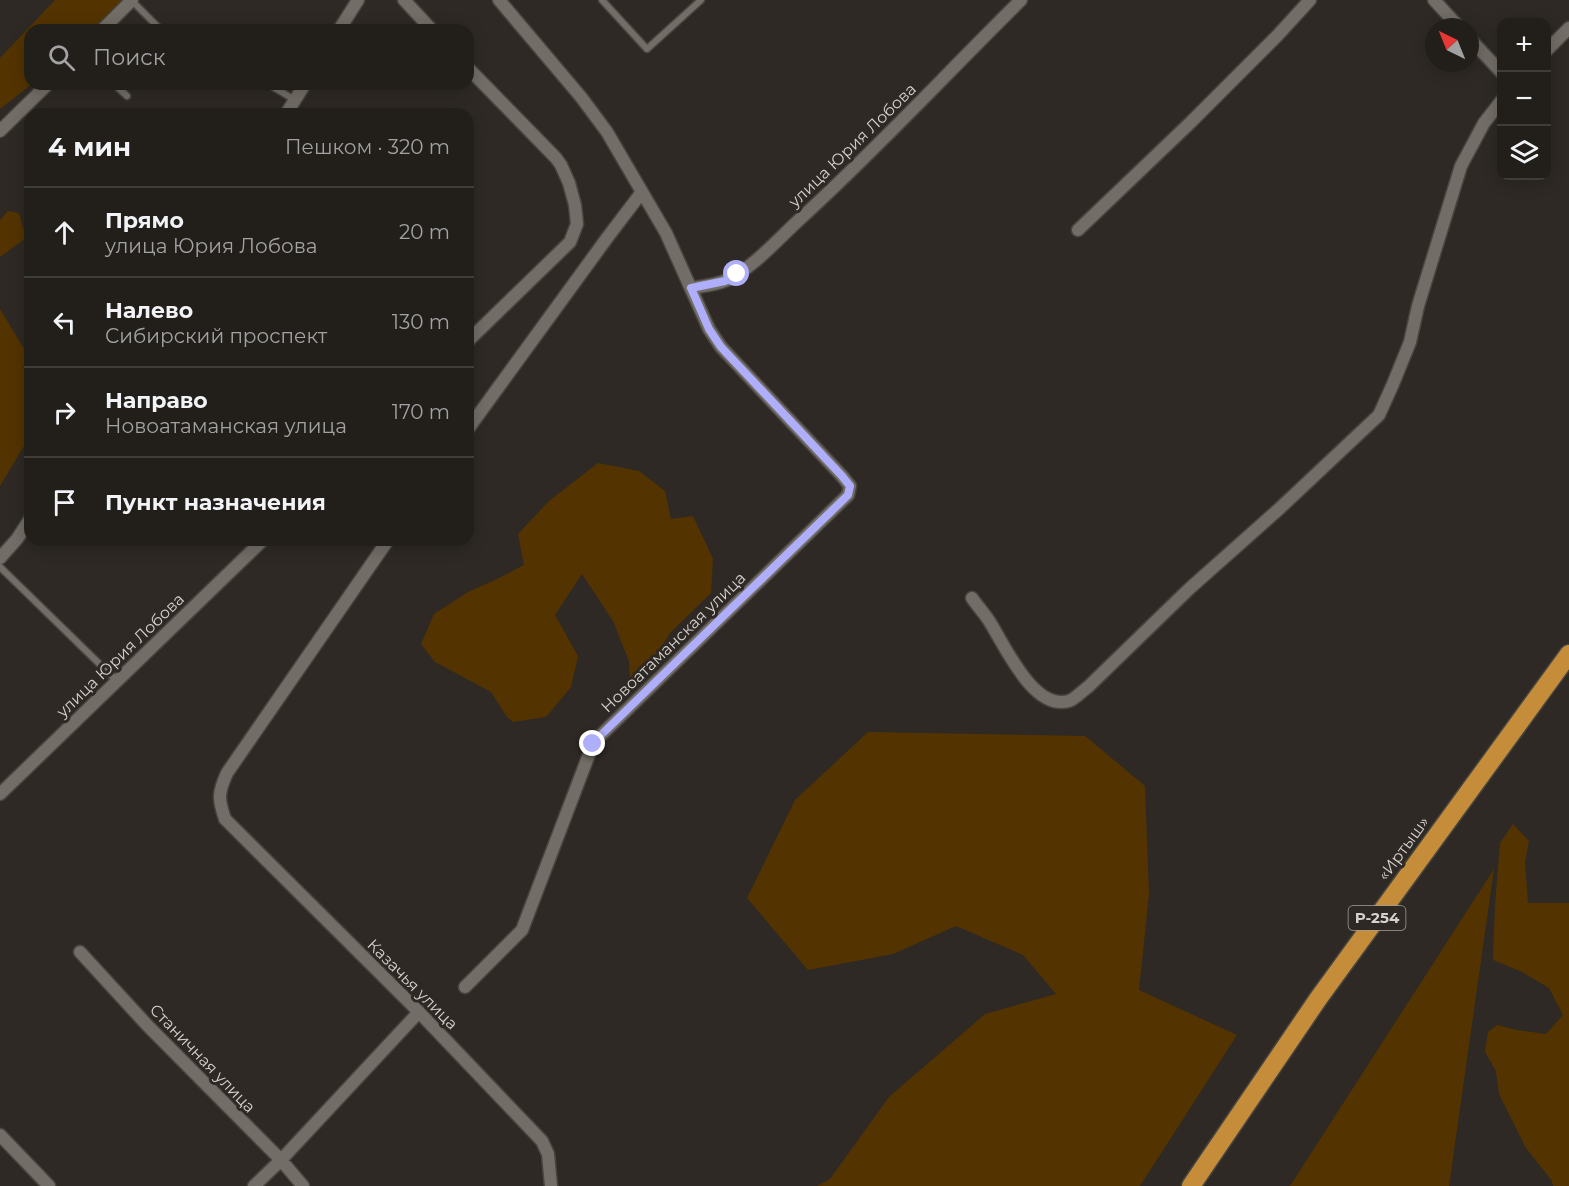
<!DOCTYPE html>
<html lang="ru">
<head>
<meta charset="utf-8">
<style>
  :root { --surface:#221f1b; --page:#2e2c28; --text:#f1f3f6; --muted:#a2a2a3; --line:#3f3d3a }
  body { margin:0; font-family:Montserrat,sans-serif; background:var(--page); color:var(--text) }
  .controls { position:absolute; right:18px; top:18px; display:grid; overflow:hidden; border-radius:12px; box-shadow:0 3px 15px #0003 }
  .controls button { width:54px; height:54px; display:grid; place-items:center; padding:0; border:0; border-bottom:2px solid var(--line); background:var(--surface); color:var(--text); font:30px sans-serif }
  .compass { position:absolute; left:1425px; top:18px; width:54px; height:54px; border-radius:50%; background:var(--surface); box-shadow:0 3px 15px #0003; rotate:317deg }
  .stop { position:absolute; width:18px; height:18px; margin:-14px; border:4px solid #aeaefb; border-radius:50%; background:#fff }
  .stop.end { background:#aeaefb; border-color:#fff; box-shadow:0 2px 6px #0008 }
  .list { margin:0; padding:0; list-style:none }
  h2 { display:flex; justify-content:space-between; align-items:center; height:78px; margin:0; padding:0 24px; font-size:26px }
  h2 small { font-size:20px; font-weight:400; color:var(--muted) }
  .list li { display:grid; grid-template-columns:39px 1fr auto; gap:18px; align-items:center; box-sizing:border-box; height:90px; padding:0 24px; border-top:2px solid var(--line) }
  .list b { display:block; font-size:22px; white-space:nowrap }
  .list p { margin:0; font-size:20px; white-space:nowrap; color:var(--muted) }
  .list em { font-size:20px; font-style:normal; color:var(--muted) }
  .icon { flex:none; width:33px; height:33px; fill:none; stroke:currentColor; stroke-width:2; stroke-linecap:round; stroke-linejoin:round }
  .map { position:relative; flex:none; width:1569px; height:1186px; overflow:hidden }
  .search { position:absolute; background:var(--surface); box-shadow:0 3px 15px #0003; left:24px; top:24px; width:450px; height:66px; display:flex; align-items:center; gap:15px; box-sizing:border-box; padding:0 21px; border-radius:18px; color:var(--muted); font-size:22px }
  .panel { position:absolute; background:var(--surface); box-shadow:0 3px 15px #0003; left:24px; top:108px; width:450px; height:438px; border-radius:18px }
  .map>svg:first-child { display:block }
</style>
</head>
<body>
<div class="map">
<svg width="1569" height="1186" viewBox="0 0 1569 1186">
  <rect width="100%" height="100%" fill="#2e2924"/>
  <path fill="#533400" d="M55,0H122L92,30H30V84H32L0,109V58Z
    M8,211L19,213L26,238L0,257V220Z
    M0,309L29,357L23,367L30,373V436L0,486Z
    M598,463L639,471L665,491L671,519L693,516L713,559L711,593L670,633L641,681L630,677L629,661L613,621L582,574L555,615L578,656L571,687L546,717L513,722L507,717L491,692L435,662L421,644L434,614L468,592L497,579L524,565L518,534L549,501Z
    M868,732L1085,736L1145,786L1149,894L1139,990L1237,1035L1140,1186H817L830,1179L889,1097L985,1014L1056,994L1023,955L956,926L893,954L808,970L747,898L795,800Z
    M1513,824L1529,841L1525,863L1528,903H1569V1186H1553L1552,1181L1526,1148L1499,1094L1496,1071L1485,1052L1488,1032L1497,1025L1517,1030L1546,1034L1563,1015L1549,988L1522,972L1493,960L1495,905L1500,843Z
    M1494,869L1449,1186H1290Z"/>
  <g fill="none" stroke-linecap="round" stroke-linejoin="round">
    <g stroke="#48443f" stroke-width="9">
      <path id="lane" d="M602,0L647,49L701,0
        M132,1L161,30
        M114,84L127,96
        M268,84L295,100
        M0,567L117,681"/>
    </g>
    <g stroke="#48443f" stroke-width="15">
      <path id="street" d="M404,0L432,30
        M1434,0L1459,27
        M102,30L132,0
        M339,30L358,0
        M1470,39L1502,73
        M1546,51L1569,28
        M468,68L556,158L561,165L569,183L575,205L577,224L570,242L468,341
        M286,114L305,84
        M0,131L48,84
        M1078,230L1191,122L1277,36L1310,0
        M691,288C703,286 716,285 727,280C753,268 778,239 800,219C877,149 947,73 1021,0
        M468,429L607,238L642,192
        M388,540L227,773C218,793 218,799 225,819L419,1012L542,1141L548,1154L551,1186
        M0,558L17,539L30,519
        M972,598C978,607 986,615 991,624C1006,648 1034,711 1069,701C1075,699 1082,691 1088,687L1189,589L1279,509L1379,415L1393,384L1410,342L1418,306L1461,166L1484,123L1502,100
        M0,794L263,540
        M80,952L147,1025L281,1160L303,1186
        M465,987L522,930L593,744L601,735L848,495L850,486L842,476L721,347L709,329L666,233L607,132L581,97L499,0
        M0,1135L49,1186
        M254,1186L281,1160L419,1012"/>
    </g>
    <g stroke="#48443f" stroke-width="21">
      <path id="highway" d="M1191,1186L1318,999L1569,654"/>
    </g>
    <use href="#lane" stroke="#726d66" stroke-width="6"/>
    <use href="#street" stroke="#726d66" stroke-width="12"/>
    <use href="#highway" stroke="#c58d3a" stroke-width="18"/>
  </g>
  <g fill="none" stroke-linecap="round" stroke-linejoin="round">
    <path stroke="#aeaefb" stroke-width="8" d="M593,744L601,735L848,495L850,486L842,476L721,347L709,329L691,288L725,281L737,274"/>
  </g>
  <g text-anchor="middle" stroke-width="6" stroke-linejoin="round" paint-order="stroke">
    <rect fill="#2e2924" stroke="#a39f9b" stroke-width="1.5" x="1348.5" y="906" width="57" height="24" rx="4.5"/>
    <g font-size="15" font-weight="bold" fill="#d5d2ce">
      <text x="1377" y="923">Р-254</text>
    </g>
    <g font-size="16" fill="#d5d2ce" stroke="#2e2924">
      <text transform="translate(852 145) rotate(-44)" y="6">улица Юрия Лобова</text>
      <text transform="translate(673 642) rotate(-44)" y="6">Новоатаманская улица</text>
      <text transform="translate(120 655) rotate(-44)" y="6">улица Юрия Лобова</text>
      <text transform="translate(1403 848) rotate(-54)" y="6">«Иртыш»</text>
      <text transform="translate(413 984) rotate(45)" y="6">Казачья улица</text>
      <text transform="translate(203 1058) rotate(46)" y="6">Станичная улица</text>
    </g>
  </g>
</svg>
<div class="controls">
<button>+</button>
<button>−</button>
<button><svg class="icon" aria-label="layers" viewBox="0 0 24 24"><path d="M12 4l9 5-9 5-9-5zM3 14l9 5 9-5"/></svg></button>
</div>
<svg class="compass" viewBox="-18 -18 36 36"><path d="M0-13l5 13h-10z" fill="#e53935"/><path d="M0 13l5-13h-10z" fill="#a2a2a3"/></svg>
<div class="stop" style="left:737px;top:274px"></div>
<div class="stop end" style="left:593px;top:744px"></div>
<div class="search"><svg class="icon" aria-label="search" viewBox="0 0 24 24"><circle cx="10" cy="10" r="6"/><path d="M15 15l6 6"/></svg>Поиск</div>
<section class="panel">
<h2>4 мин<small>Пешком · 320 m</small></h2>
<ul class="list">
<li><svg class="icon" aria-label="ahead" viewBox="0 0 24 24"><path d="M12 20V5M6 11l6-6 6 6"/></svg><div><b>Прямо</b><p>улица Юрия Лобова</p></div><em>20 m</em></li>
<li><svg class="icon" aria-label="left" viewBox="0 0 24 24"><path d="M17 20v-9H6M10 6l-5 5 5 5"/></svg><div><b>Налево</b><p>Сибирский проспект</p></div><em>130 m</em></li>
<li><svg class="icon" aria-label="right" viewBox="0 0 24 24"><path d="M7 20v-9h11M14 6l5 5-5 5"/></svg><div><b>Направо</b><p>Новоатаманская улица</p></div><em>170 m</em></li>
<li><svg class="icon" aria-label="arrive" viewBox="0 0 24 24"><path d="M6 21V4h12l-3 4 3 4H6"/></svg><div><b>Пункт назначения</b></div></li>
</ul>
</section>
</div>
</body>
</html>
